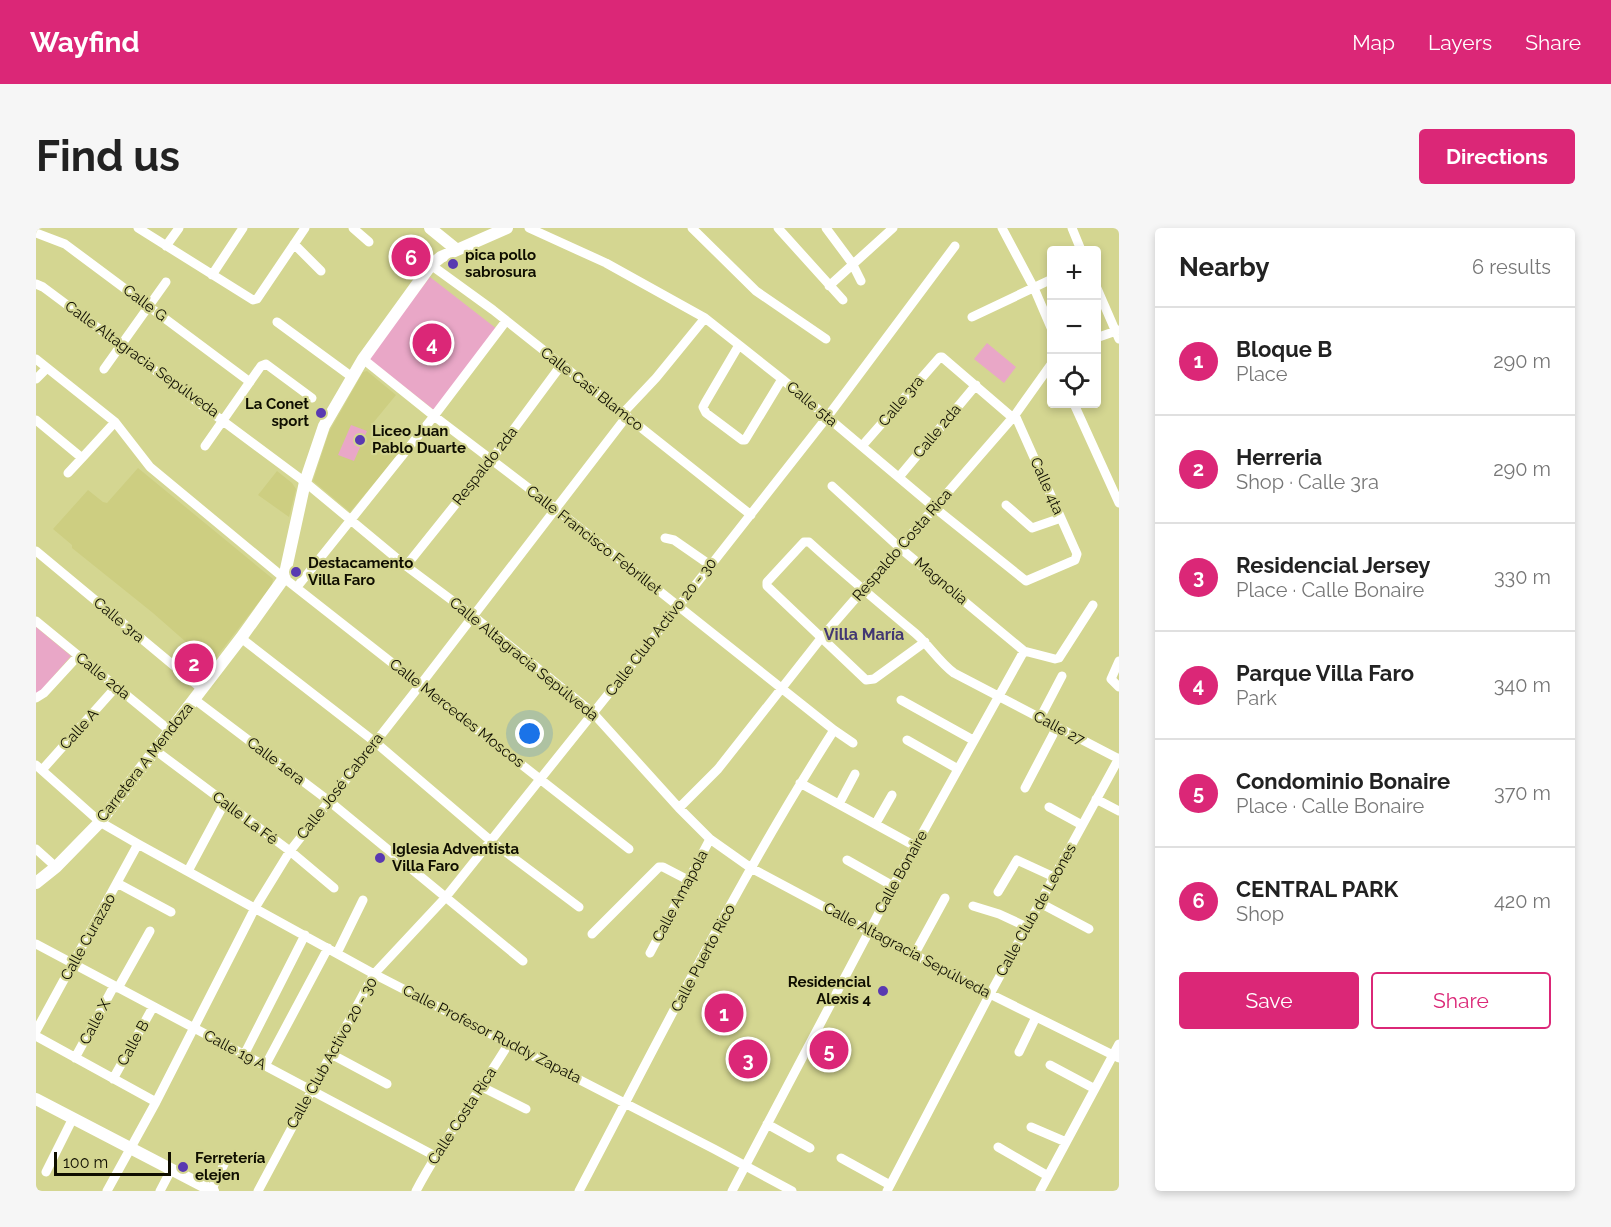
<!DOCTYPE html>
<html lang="en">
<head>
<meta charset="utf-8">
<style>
  :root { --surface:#fff; --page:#f6f6f6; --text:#222; --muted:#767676; --line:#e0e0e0; --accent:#db2777 }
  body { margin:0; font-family:Raleway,sans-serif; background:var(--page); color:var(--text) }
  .controls { position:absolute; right:18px; top:18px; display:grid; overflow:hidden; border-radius:6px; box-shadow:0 3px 9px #0003 }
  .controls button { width:54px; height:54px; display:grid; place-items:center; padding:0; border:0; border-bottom:2px solid var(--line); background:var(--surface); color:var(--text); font:30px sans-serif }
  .scale { position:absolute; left:18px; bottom:15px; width:117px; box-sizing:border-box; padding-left:6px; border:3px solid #0f0e00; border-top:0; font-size:16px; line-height:21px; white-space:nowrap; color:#0f0e00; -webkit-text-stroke:4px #d4d691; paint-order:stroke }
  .you { position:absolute; left:494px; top:506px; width:21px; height:21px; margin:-15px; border:4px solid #fff; border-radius:50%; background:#1a73e8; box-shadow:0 0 0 9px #1a73e833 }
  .badge { display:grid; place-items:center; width:39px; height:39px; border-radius:50%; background:var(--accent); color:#fff; font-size:20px; font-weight:700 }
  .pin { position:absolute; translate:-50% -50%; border:3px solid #fff; box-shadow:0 2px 6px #0006 }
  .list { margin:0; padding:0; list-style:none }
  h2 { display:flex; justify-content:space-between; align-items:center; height:78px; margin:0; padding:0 24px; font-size:26px }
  h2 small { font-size:20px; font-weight:400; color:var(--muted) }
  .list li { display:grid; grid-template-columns:39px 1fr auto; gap:18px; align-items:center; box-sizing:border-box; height:108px; padding:0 24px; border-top:2px solid var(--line) }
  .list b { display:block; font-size:22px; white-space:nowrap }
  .list p { margin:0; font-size:20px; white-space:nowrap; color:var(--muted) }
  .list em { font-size:20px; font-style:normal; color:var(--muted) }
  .actions { display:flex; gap:12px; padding:18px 24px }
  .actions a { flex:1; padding:14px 0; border:2px solid var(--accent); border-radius:6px; text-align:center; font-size:21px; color:var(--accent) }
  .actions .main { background:var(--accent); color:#fff }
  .icon { flex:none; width:33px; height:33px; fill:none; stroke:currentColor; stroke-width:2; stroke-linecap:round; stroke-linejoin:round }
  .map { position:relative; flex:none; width:1083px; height:963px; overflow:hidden; border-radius:6px }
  header { display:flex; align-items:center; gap:36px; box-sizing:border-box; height:84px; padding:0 30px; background:var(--accent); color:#fff }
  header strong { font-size:28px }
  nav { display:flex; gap:33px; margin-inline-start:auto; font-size:21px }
  .intro { display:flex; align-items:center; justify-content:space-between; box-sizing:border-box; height:144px; padding:0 36px }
  h1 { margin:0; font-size:42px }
  .button { padding:15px 27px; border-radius:6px; background:var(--accent); color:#fff; font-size:21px; font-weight:700 }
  main { display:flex; gap:36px; padding:0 36px }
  aside { flex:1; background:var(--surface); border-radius:6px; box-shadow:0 3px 9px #0003 }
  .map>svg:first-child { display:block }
</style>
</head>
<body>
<header>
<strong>Wayfind</strong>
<nav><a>Map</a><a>Layers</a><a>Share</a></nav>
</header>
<div class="intro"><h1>Find us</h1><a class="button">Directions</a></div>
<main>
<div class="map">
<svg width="1083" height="963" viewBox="0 0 1083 963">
  <rect width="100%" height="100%" fill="#d4d691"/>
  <path fill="#cdce81" d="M331,143L360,167L337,195L367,221L314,284L277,253L293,204L327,144Z
    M102,240L237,351L236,357L175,436L117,385L36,320V317L17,301L52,262L67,274L71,275Z
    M241,243L256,255L260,261L253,289L222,267Z"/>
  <path fill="#e9a7c7" d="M394,49L461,101L398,182L332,130Z
    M951,115L980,139L968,155L938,131Z
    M315,197L331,203L318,233L302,227Z
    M0,399L35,428L0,468Z"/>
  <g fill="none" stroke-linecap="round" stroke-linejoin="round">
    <path stroke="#fff" stroke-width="9" d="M102,0L217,72L221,71L269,0
      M317,0L333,14
      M493,0L570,35L669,90L746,151L899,280L990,353L1039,332L1041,326L979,187
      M656,0L720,63L790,111
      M742,0L807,72
      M790,0L816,35L825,53
      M966,0L998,60L1016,102
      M1036,0L1045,22
      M0,5L29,16L214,154
      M258,16L285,43
      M130,18L143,0
      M395,37L457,82L715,287
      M176,47L207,0
      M0,56L7,59L269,254L370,338L437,388L557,485L643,580L674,611L715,640L833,703L954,766L1083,830
      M793,58L857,0
      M1060,58L1083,111
      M936,89L1016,51
      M241,94L316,149
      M1060,110L1083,102
      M703,117L669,175L667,179L670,185L706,212H709L746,151
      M0,131L79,194L114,239L248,350L593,621
      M327,131L398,188L520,281L798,502L817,515
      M68,141L130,54
      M0,151L11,140
      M1038,176L1083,275
      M587,185L620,150L669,90
      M0,192L46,230L79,194
      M169,218L225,138L230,136L276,170
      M826,218L904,129H906L977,190
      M32,245L46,230
      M863,249L940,157
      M796,258L864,320L988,423L1019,431L1023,430L1057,377
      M970,277L996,300L1025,290
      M629,310L638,312L674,337
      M0,323L166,461
      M370,338L455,232L526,136
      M261,359L398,188L470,93
      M0,393L133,502
      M205,410L339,514L455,613L543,679
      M889,414L838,451L830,452L731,358V354L768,314H773C807,345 843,375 879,405C893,417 903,434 918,445L1083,531
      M1083,433L1075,451L1083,459
      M0,470L8,465L42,428
      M158,471L293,573L487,733
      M865,472L937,512
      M1004,490L1026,448
      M871,512L922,541
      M119,522L254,623L298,660
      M0,537L64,594L102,616L338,746L678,921L756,963
      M6,542L80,459
      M764,555L879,618
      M989,560L1021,499
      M1060,571L1083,583
      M803,576L819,546
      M1013,579L1046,597
      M643,580L682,541L786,409L979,187L1016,135
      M840,595L856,567
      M0,621L20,639
      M811,632L857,658
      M152,643L189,574
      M81,655L135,684
      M962,664L981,632L1018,649
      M1004,675L1053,701
      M937,678L963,686L991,699
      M556,706L623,639H627L652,652
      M0,716L399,928
      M301,725L327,672
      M614,725L674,611
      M878,727L909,670
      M82,760L114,703
      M0,803L102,616
      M0,808L120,874
      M983,824L1000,789
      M295,826L351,856
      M208,827L269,707
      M39,830L78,758
      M1014,837L1059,861
      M229,838L292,720
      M77,851L117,779
      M446,859L490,881
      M731,896L774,920
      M995,899L1030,914
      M962,919L1012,948
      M805,930L854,957
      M10,944L37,890
      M71,963L120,874L219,680L254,623L385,456L591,188
      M124,963L135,942
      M175,963L191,930
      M222,963L338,746L409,670L642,379L792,188L919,18
      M380,963C407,911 443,865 473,815
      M543,963C625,808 703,650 798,502
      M696,963L857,658L988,423
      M851,963L954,766L1083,530
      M1004,963L1083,816"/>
    <path stroke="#fff" stroke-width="12" d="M394,0L421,22
      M0,655L20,639L64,594L205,410L248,350L269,254L288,198L327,131L395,37L405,29L471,0
      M0,871L177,963"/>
  </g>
  <g fill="#5939b1" stroke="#d4d691" stroke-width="2">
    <circle cx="417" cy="36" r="6"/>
    <circle cx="285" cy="185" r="6"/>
    <circle cx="324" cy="212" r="6"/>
    <circle cx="260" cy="344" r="6"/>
    <circle cx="344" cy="630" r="6"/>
    <circle cx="847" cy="763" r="6"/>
    <circle cx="147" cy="939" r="6"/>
  </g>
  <g text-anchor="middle" stroke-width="4.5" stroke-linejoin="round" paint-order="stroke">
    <g font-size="15" font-weight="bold" fill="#0f0e00" stroke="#d4d691" text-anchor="start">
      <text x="429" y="32">pica pollo<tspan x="429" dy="17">sabrosura</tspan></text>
      <text x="273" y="181" text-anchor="end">La Conet<tspan x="273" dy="17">sport</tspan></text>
      <text x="336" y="208">Liceo Juan<tspan x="336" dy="17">Pablo Duarte</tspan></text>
      <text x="272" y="340">Destacamento<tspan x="272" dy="17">Villa Faro</tspan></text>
      <text x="356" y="626">Iglesia Adventista<tspan x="356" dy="17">Villa Faro</tspan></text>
      <text x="835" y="759" text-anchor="end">Residencial<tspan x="835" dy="17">Alexis 4</tspan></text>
      <text x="159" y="935">Ferretería<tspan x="159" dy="17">elejen</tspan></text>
    </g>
    <g font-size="15" fill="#0f0e00" stroke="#d4d691">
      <text transform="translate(109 75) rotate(37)" y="5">Calle G</text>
      <text transform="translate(106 131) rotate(36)" y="5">Calle Altagracia Sepúlveda</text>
      <text transform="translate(556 161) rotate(38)" y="5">Calle Casi Blamco</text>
      <text transform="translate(865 173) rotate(-50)" y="5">Calle 3ra</text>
      <text transform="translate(776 176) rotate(40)" y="5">Calle 5ta</text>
      <text transform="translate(901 203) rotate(-50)" y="5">Calle 2da</text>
      <text transform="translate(449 238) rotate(-52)" y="5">Respaldo 2da</text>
      <text transform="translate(1011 258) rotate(66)" y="5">Calle 4ta</text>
      <text transform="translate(558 312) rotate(38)" y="5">Calle Francisco Febrillet</text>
      <text transform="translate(866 317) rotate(-49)" y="5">Respaldo Costa Rica</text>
      <text transform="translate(905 353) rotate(40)" y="5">Magnolia</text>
      <text transform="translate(83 392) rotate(40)" y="5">Calle 3ra</text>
      <text transform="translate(625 399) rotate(-52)" y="5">Calle Club Activo 20 - 30</text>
      <text transform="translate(488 431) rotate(39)" y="5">Calle Altagracia Sepúlveda</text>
      <text transform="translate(67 448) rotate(39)" y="5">Calle 2da</text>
      <text transform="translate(421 485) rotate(38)" y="5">Calle Mercedes Moscos</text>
      <text transform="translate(1023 500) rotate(28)" y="5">Calle 27</text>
      <text transform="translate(43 501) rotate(-48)" y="5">Calle A</text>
      <text transform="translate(240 533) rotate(37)" y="5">Calle 1era</text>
      <text transform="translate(109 534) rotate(-52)" y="5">Carretera A Mendoza</text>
      <text transform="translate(304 558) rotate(-52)" y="5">Calle José Cabrera</text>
      <text transform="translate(209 590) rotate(37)" y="5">Calle La Fé</text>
      <text transform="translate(865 644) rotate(-61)" y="5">Calle Bonaire</text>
      <text transform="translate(644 668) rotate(-62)" y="5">Calle Amapola</text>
      <text transform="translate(1000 682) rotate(-61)" y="5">Calle Club de Leones</text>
      <text transform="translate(52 709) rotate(-61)" y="5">Calle Curazao</text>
      <text transform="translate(871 722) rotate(28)" y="5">Calle Altagracia Sepúlveda</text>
      <text transform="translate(667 730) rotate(-62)" y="5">Calle Puerto Rico</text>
      <text transform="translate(59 794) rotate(-62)" y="5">Calle X</text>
      <text transform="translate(456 806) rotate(27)" y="5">Calle Profesor Ruddy Zapata</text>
      <text transform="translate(97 815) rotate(-61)" y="5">Calle B</text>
      <text transform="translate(199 822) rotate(28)" y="5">Calle 19 A</text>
      <text transform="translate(296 825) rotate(-61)" y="5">Calle Club Activo 20 - 30</text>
      <text transform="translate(426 888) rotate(-57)" y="5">Calle Costa Rica</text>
    </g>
    <g font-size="16" font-weight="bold" fill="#423773" stroke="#d4d691">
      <text x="828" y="412">Villa María</text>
    </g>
  </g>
</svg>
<div class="controls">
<button>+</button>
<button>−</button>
<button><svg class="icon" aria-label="locate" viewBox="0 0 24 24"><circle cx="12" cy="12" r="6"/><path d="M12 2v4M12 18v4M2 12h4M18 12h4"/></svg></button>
</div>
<div class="scale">100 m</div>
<div class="you"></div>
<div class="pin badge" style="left:688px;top:785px">1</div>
<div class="pin badge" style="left:158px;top:435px">2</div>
<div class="pin badge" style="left:712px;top:831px">3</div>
<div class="pin badge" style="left:396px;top:115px">4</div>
<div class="pin badge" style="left:793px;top:822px">5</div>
<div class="pin badge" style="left:375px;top:29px">6</div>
</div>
<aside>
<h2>Nearby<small>6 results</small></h2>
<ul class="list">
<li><span class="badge">1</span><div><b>Bloque B</b><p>Place</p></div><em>290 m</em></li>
<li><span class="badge">2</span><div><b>Herreria</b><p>Shop · Calle 3ra</p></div><em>290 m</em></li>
<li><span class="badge">3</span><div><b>Residencial Jersey</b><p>Place · Calle Bonaire</p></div><em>330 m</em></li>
<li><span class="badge">4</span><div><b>Parque Villa Faro</b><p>Park</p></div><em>340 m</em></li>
<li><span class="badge">5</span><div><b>Condominio Bonaire</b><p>Place · Calle Bonaire</p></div><em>370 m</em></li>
<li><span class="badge">6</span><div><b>CENTRAL PARK</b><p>Shop</p></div><em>420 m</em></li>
</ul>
<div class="actions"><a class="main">Save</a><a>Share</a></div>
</aside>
</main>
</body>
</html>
